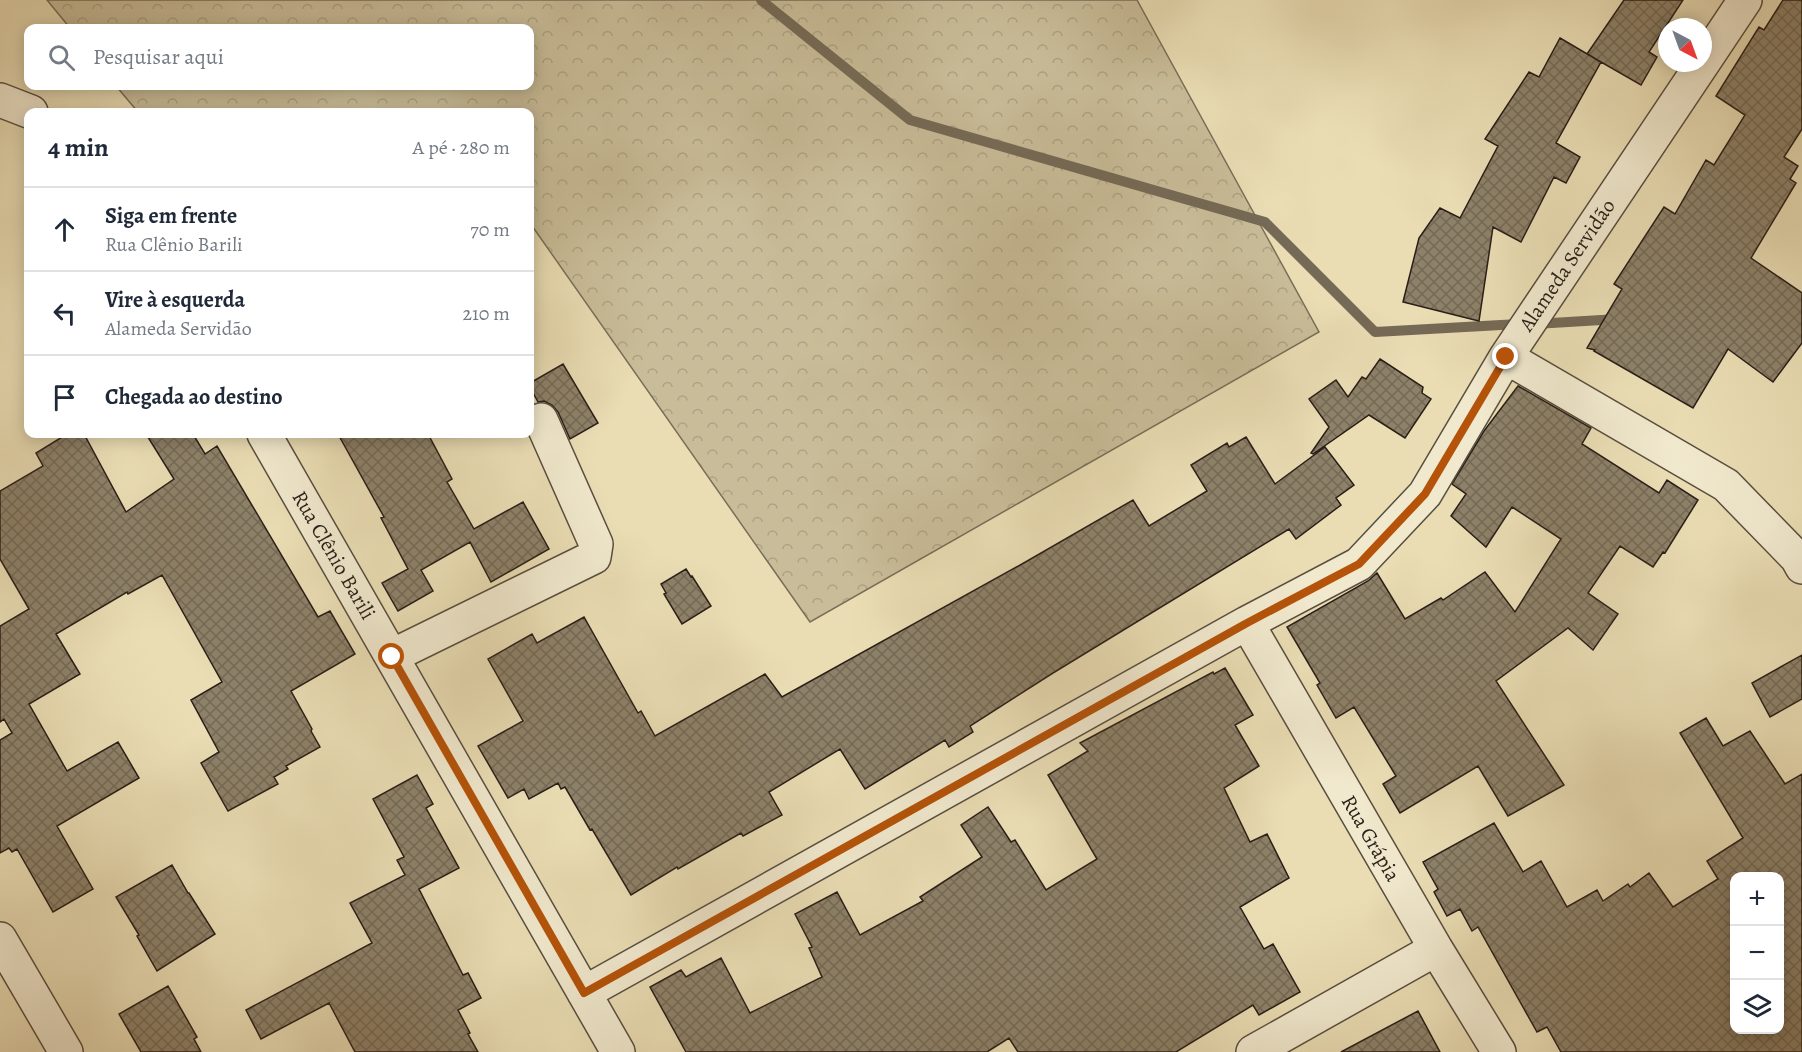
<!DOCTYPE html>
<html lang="pt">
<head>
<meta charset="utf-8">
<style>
  :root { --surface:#fff; --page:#f2f2f3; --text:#1f2937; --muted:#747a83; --line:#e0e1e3 }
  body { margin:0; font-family:Alegreya,serif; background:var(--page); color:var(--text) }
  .controls { position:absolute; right:18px; bottom:18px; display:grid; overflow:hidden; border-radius:12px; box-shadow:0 3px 15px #0003 }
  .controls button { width:54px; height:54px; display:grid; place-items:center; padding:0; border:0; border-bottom:2px solid var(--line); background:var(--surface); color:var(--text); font:30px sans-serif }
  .compass { position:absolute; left:1658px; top:18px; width:54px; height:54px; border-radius:50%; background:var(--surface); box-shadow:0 3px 15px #0003; rotate:139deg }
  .stop { position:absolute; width:18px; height:18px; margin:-14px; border:4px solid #b45309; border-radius:50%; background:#fff }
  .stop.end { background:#b45309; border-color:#fff; box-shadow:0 2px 6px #0008 }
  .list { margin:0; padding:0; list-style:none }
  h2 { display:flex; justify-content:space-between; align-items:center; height:78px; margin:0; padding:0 24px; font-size:26px }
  h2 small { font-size:20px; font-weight:400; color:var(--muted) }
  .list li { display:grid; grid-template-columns:39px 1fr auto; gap:18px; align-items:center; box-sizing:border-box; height:84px; padding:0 24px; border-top:2px solid var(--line) }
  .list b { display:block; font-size:22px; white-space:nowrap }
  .list p { margin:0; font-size:20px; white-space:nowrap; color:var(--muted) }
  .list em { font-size:20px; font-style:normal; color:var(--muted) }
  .icon { flex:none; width:33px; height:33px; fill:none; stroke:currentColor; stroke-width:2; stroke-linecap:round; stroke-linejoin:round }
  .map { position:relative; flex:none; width:1802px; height:1052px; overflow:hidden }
  .search { position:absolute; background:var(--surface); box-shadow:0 3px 15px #0003; left:24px; top:24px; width:510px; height:66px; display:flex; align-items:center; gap:15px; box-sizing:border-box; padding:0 21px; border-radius:12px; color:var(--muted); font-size:22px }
  .panel { position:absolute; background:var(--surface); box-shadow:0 3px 15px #0003; left:24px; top:108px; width:510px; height:330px; border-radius:12px }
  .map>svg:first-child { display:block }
</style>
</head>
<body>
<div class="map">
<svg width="1802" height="1052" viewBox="0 0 1802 1052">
  <defs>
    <pattern id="forest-crowns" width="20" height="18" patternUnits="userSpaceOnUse" patternTransform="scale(1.5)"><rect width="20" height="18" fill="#c9bd99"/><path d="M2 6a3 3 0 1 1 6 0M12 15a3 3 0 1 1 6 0" fill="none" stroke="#ada283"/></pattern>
    <pattern id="building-cross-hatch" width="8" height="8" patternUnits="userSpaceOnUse" patternTransform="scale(1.5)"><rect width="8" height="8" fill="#8d8169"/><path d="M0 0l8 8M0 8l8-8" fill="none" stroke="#736955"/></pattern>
  </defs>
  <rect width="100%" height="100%" fill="#eaddb4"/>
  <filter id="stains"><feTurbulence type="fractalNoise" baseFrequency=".00333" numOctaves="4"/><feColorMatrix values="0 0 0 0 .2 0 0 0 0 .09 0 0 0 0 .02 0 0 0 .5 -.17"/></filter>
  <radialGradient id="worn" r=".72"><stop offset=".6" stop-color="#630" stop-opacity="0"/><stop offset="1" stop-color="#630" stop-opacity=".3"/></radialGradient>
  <path fill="url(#forest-crowns)" stroke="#796e58" stroke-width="1.5" d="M47,0H1137L1319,332L810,622L530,223V112H138L116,86H530V28H70Z"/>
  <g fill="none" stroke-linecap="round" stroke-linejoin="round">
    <path stroke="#756a56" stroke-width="10" d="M761,0L910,120L1265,222L1375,332L1519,324
      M1535,324L1618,319"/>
  </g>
  <path fill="url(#building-cross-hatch)" stroke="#291e18" stroke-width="1.5" fill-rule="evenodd" d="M1624,0H1683L1649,52L1657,57L1641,85L1587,54Z
    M1783,0H1802V129L1784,157L1798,166L1790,179L1796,183L1751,258L1802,293V343L1773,382L1728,349L1693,408L1594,351L1595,350L1587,348L1622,289L1614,284L1664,207L1675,214L1706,160L1714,165L1745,115L1716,96L1759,27L1764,30Z
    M1560,38L1601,62L1556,143L1580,157L1566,183L1554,177L1521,242L1493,227L1479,321L1403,302L1419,238L1440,208L1460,218L1498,146L1485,139L1529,72L1539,77Z
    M1380,359L1423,387L1422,393L1431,399L1405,438L1369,415L1313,454L1311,453L1329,427L1309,399L1336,380L1348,397L1362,377L1366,379Z
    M563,364L598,423L570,439L558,412L552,405L544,401L538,402L530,387V383Z
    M1518,386L1591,428L1582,444L1659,493L1667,480L1698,500L1665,553L1663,552L1653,567L1620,546L1588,593L1618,614L1593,650L1568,628L1496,681L1564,785L1508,816L1478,766L1400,813L1383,784L1396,776L1354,707L1336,718L1317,685L1320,683L1287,627L1368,581L1377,573L1405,619L1441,598L1443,600L1485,572L1515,612L1561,539L1512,507L1486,547L1451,516L1466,494L1452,484L1484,431Z
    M67,434H84L126,512L174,479L146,434H193L205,454L217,446L318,617L330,611L355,654L291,691L312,729L311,731L320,747L286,766L288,769L274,777L278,784L228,811L201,763L219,752L191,700L222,682L162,575L128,594L127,592L56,634L80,674L29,704L67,771L118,742L139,778L57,826L93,889L53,912L17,849L12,852L9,848L0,853V740L12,733L4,719L0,722V626L29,609L0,559V491L43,466L36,453Z
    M338,434H428L452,479L447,482L474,529L523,502L549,549L491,582L470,542L421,570L433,591L398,611L382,583L408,569L381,518L384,517Z
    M1246,437L1275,484L1325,447L1354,485L1336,498L1341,505L1296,539L1289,529L1053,673L970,726L973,732L949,747L945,740L865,789L840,749L769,792L782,815L743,836L741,833L678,869L677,867L631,895L592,829L590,830L565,787L561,789L558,783L529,799L524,789L508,798L478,746L523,721L488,659L532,634L537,643L584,617L638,713L641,711L655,736L765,674L782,697L1022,564L1133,500L1149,526L1207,491L1191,465L1227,443L1229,447Z
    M686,569L691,577L692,576L711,606L682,624L664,594L666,593L661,584Z
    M1802,655V699L1770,717L1752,683Z
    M1225,668L1253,715L1235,725L1259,766L1224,788L1250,842L1267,834L1289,878L1240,907L1264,949L1273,944L1300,992L1259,1015L1253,1005L1176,1052H1018L1009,1038L987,1052H686L650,987L681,970L686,977L721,958L750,1013L822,977L809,948L812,947L795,914L837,892L860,935L923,901L920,897L982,857L961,825L988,807L1011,842L1015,840L1046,890L1097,859L1048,775L1088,751L1080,743L1213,672L1214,674Z
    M1706,718L1723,746L1750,731L1785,784L1802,774V1052H1561L1547,1027L1537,1032L1478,927L1472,931L1460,909L1447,916L1434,892L1438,889L1423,862L1494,823L1523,872L1541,861L1567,907L1597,890L1603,901L1628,884L1630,887L1649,873L1673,907L1718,879L1707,861L1743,838L1680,733ZM1734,876H1779V1029H1734Z
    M417,775L433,804L426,808L459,868L419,889L463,975L468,973L481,998L458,1010L470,1033L468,1034L478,1052H355L329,1003L261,1039L246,1010L372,943L350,903L405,875L397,860L404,857L373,799Z
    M172,865L188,893H189L215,934L157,971L137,936L139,935L116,897Z
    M168,986L197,1037L194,1039L201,1052H141L119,1014Z
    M1418,1011L1440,1052H1341Z"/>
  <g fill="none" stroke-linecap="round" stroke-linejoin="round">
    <g stroke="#594e3f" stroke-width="36">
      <path id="minor" d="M1703,63L1745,0
        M0,100L31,112
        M1506,357L1726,485L1797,558L1802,567
        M264,434L618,1052
        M1247,623L1436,949L1499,1052
        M392,656L594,557L596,544L541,420
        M0,939L66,1052
        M584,993L1247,623L1359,564L1425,494L1506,357L1703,63
        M1253,1052L1436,949"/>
    </g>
    <use href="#minor" stroke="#f1e9ce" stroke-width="33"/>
  </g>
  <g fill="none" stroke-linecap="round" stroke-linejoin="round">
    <path stroke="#b45309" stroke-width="8" d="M392,657L584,993L1247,623L1359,564L1425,494L1506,357"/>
  </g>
  <g text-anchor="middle" stroke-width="4.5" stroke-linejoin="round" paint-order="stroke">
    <g font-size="21" fill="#291e18" stroke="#f1e9ce">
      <text transform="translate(1567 265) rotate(-56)" y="7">Alameda Servidão</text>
      <text transform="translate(334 555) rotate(60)" y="7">Rua Clênio Barili</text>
      <text transform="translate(1371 838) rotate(60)" y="7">Rua Grápia</text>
    </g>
  </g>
  <rect width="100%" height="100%" filter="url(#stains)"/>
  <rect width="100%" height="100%" fill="url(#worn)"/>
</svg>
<div class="controls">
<button>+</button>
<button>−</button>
<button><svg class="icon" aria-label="layers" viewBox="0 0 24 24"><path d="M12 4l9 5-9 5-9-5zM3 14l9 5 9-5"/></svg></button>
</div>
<svg class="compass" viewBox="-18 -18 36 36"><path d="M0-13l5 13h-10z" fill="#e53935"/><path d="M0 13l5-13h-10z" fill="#747a83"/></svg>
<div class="stop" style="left:392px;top:657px"></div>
<div class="stop end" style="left:1506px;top:357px"></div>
<div class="search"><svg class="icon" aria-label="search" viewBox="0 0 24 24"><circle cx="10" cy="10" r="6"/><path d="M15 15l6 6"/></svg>Pesquisar aqui</div>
<section class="panel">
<h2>4 min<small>A pé · 280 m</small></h2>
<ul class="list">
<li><svg class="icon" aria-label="ahead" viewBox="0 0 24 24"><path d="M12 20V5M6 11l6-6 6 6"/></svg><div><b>Siga em frente</b><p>Rua Clênio Barili</p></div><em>70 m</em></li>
<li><svg class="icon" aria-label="left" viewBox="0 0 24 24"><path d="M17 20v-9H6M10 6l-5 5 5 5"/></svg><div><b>Vire à esquerda</b><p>Alameda Servidão</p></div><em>210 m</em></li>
<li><svg class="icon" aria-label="arrive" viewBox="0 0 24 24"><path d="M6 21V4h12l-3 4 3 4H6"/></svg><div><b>Chegada ao destino</b></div></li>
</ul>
</section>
</div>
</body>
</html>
